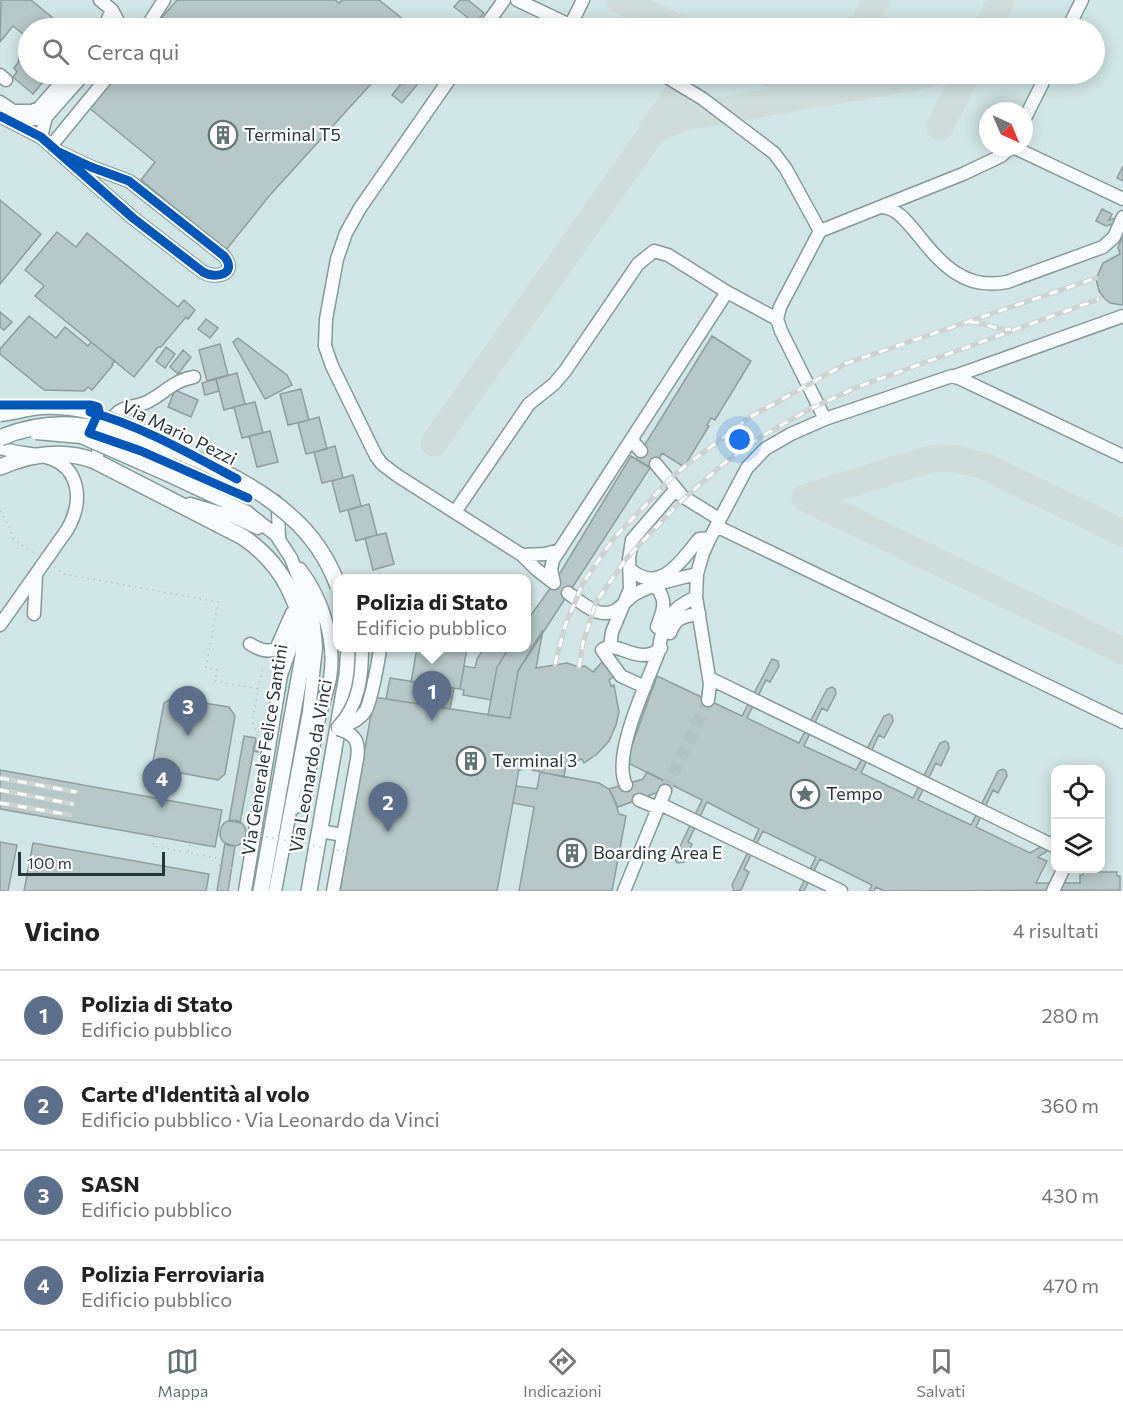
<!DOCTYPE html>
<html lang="it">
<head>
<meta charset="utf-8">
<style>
  :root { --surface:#fff; --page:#f2f2f2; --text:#222; --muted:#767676; --line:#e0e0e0; --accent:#627374 }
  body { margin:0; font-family:Commissioner,sans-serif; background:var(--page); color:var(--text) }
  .controls { position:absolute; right:18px; bottom:18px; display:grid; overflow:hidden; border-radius:12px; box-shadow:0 3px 15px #0003 }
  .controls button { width:54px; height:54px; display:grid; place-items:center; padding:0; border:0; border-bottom:2px solid var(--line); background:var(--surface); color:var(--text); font:30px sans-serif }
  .compass { position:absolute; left:979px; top:102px; width:54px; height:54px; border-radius:50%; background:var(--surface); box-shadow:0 3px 15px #0003; rotate:136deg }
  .scale { position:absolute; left:18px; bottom:15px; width:147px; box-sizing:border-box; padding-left:6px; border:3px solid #273637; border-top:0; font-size:16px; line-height:21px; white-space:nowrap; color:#273637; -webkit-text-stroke:4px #fff; paint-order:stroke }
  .you { position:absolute; left:740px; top:440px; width:21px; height:21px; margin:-15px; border:4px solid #fff; border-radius:50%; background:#1a73e8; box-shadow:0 0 0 9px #1a73e833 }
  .badge { display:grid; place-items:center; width:39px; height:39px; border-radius:50%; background:var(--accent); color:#fff; font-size:20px; font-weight:700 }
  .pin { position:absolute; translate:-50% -50px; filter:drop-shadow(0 2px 3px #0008) }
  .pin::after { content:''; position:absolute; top:32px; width:21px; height:18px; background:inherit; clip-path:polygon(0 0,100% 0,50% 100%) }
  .popup { position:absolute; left:333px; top:574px; width:198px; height:78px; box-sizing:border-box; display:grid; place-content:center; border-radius:12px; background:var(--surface); filter:drop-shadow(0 2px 4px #0005); font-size:20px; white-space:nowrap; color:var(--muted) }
  .popup b { font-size:22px; color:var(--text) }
  .popup::after { content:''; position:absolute; left:50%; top:100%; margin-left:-12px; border:12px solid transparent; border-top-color:var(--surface) }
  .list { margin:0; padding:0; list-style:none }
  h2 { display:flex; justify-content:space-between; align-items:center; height:78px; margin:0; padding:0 24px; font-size:26px }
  h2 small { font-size:20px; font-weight:400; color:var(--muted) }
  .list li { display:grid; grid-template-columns:39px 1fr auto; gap:18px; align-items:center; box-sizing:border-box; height:90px; padding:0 24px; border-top:2px solid var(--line) }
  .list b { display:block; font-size:22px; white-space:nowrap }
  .list p { margin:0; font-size:20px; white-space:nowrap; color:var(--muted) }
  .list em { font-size:20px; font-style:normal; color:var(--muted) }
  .icon { flex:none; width:33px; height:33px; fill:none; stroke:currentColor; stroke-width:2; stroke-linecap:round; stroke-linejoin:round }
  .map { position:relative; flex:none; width:1123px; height:891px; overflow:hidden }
  .search { position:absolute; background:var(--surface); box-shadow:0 3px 15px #0003; left:18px; right:18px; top:18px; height:66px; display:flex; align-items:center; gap:15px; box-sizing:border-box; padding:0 21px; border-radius:33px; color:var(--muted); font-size:22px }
  .sheet { height:438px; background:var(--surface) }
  nav { display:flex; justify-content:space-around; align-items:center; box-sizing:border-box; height:84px; border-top:2px solid var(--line); background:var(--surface); font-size:16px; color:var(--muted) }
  nav a { display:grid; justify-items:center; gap:3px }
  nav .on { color:var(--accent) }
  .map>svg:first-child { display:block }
</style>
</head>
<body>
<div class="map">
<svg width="1123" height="891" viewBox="0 0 1123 891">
  <rect width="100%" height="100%" fill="#d0e5e5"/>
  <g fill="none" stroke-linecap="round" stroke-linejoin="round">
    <path stroke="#cedcdc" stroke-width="27" d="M620,0L678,28
      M862,28L876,0
      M987,28L1001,0
      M770,74L805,90L824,93L930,74
      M940,127L966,74
      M652,130L679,91L682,74
      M434,443L653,131L680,118L804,96L832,83L839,74
      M805,498L1123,651
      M805,498L907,466L931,459L951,458L984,466L1123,533"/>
  </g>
  <path fill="#b6c7c7" stroke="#8d9e9e" stroke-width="1.5" d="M1,0H31L65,28H28V38L13,26L0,42Z
    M177,0H335L339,3L342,0H379L414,28H153Z
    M460,0H468L484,13L475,23L454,7Z
    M28,45V74H44L48,76L33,94L13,77L17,72L14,68L18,63L20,54H24Z
    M116,74H380L270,195L226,250L141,180L155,162L88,107Z
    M409,74H426L402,103L392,95Z
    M1123,166V181L1117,178Z
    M0,200L41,234L0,284Z
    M1102,209L1112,214L1109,220L1123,216V221L1106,226L1096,221Z
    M57,232L76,247L87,233L178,307L184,300L195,310L188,319L186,317L161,347H158L134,377L35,296L44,286L25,270Z
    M1123,236V305H1122L1110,303L1104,298L1099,291L1096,279L1103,263L1120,254L1118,247Z
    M0,312L12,322L4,330L0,327Z
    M29,316L56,338L65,327L88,346L91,342L115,361L112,364L113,365L92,390L88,387L84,391L44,390L0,354V349Z
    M206,319L218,328L210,338L198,329Z
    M712,336L751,361L715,420L711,418L707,425L709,426L684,467L662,453L653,469L636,459Z
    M238,338L287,375L292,385L265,399L233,342Z
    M220,344L228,375L207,381L199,350Z
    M166,347L175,354L165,368L156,361Z
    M183,350L191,357L178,374L170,367Z
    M237,373L245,404L224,410L216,379Z
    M216,379L219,391L205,395L202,383Z
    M301,389L309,420L288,425L280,394Z
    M175,390L198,400L191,417L168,407Z
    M255,402L263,433L242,438L234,407Z
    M319,417L327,449L306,454L298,423Z
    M270,431L278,462L257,467L249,436Z
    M335,446L343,478L322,483L314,452Z
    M631,456L650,468L518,671L510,718L488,715L497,667L509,648H526V622L554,583Z
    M353,475L361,506L340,512L332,481Z
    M369,504L377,535L356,541L348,510Z
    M386,533L394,564L373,570L365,538Z
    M543,630L536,668L567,663L579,667L585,666L593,672L604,660L616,675L609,680L611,686L614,685L619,712L616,725L609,741L597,754L584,763L582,759L566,764L564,777L532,770L533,764L523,762L521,770L519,769L497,891H340L374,697L510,718L518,671Z
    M417,648H467L460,689L411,682Z
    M484,648H509L497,667L491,700L463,695L464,690L460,689L464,666L475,668L477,659Z
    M772,659L778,661L779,666L770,682L766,680L747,718L799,743L827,689L832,687L835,689L836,694L827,711L822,708L804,746L856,770L884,716L889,714L892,716L893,721L884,738L879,735L861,773L913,798L940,743L945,741L948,743L949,748L941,766L936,763L918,800L971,825L998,771L1003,769L1006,771L1007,776L998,793L993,790L976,827L1030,853L1056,838V845L1038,857L1047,861L1036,883H1080V875H1083V872H1117V876H1120V890L884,891L876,887L874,891H869L872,885L820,859L804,891H799L816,857L763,831L744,869L749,872L741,890L734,891L732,885L759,829L707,802L688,842L692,844L684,862L678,863L676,862L675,857L702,800L626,762L657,676L742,716Z
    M390,678L454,688L450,709L386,699Z
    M172,698L229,707L235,716L225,774L218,780L160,769L153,761L164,703Z
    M244,736L256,738L240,823L229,821Z
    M255,742H260L258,752L253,751Z
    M0,770L222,810L215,847L0,809Z
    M540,772L599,783L609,789L613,796L619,814L626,816L612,891H519L534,807L513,803L516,786L537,789Z
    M647,772L675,786L618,807L609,789L643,779Z
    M220 833a13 13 0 1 1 26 0a13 13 0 1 1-26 0Z
    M0,842L17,845L8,891H0Z
    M33,843L209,874L206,891H24Z
    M225,843L235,846L228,891H217Z"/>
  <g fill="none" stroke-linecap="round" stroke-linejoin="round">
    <path stroke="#aec2c2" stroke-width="12" stroke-dasharray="12 6" stroke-linecap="butt" d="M665,791L708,700"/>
    <g stroke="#879898" stroke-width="15">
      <path id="minor" d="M100,0L112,10
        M517,0L576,28
        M570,26L583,0
        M104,28L112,10L118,21L117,28
        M146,28L164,0
        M484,28L504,0
        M1068,28L1082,0
        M453,74L360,208L346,233L337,259L326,319L325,346L332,366L376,456L382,464L398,476L522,555L536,569L554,583
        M662,74L703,99L774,153L786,169L820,231
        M0,75L6,80
        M0,102C15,112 27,124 46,117
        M14,111H32L39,108L69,74
        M0,116L41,137L133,218L203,272C217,280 238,273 224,256L129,181L91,167L59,152
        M1024,120L1047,74
        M41,137L46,117L84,74
        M51,146L110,74
        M1013,147L1123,199
        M880,207C916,204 934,297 1007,282L1103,247L1114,237L1123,217
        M727,292L777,319L780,307L820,231L963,174L1001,156L1011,147
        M777,319L781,331L825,419
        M955,376L1123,316
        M633,437L634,443L641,451
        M0,448C15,453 31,453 46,457C82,467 83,503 67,530L0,625
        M95,461C100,447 105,426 116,414C124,406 135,407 145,403C163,395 173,380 194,377
        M656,464L682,496L719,519
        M170,476L247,512L276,535L291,558L313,616L316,647L309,712L275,891
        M275,501L278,510L279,538
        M190,504L234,517L258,528
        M455,512L529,404L554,384L565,371L638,264L654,251L668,255L727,292L553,560L551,569L554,583
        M716,526L1123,722
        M522,555L545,554L560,550
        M630,569C659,596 682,560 699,539L710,538
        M656,586C668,603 663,609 657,627
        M568,593C578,600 592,613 604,613C618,614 624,601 635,594C653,584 676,579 697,574
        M34,614L36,576
        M670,633C676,617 683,617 699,613
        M250,644C258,649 267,653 276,649L292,613
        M610,647L612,632L630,589L629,559L632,540L675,490
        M709,678L1056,847
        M645,687L621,676L602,650C617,638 639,668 661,648
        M708,700L710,684L696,597L697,574L703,553L710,538L747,468L765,449L791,434L825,419L952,376L961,379L1123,456
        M626,785C611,756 648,681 659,651C661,623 671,608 696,597
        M639,800L658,808
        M660,804L841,891
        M291,810L305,801C309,776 312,749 318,723C321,708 327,694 330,678C336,641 323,599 300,569
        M320,831L343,835
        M245,891L281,675L291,647L296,615
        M333,891L357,759
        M624,891L665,791
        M1053,891L1064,868"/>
    </g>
    <g stroke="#879898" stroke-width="18">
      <path id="major" d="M0,467C30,454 64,449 95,461L243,537C283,564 306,609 303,656L261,891
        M309,891L347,675L349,648"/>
    </g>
    <path stroke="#bdc5c6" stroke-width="1.5" stroke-dasharray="1.5 4.5" stroke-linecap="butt" d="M0,511L9,526L13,539L35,554
      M54,567L64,574L218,602L206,668L217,670L215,681L259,689
      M260,732H257L252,722L263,666
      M257,734V742
      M82,805L121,811
      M241,816L246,820
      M240,832L239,835L244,836
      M154,837L153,846L221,859L219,866L230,868
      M188,852L190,843
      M225,891L230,868L236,869"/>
    <use href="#minor" stroke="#f8fbfb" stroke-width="12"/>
    <use href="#major" stroke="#f8fbfb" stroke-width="15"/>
    <g stroke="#cdd2d2" stroke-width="5">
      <path id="rail" d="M970,322C985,322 997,331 1011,329
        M555,664L565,626L583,583L614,538L675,474L750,417L847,363L1096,278
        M579,667L583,643L596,602L626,559L680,502L722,465L759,438L808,410L855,388L1099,299
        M0,778L76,792
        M0,790L73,804
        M0,803L70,815"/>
    </g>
    <use href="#rail" stroke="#fff" stroke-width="3" stroke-dasharray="9" stroke-linecap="butt"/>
    <g stroke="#879898" stroke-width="15" stroke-linecap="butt">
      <path id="minor-bridge" d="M0,415C14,414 27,409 41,408C82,405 117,421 153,436
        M36,433L81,437L170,476
        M362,648C362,677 359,705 338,727C348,725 360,720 366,710C371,700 379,659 380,648
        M338,729C355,734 360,741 357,759"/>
    </g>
    <g stroke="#879898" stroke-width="18" stroke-linecap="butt">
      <path id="major-bridge" d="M0,438C23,428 47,424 72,425C138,429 239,471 289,515C311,534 328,559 338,586"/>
    </g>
    <path stroke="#bdc5c6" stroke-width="1.5" stroke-dasharray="1.5 4.5" stroke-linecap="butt" d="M219,828L347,852
      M221,891L248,744L223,739"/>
    <use href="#minor-bridge" stroke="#f8fbfb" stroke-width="12"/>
    <use href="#major-bridge" stroke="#f8fbfb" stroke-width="15"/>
    <g stroke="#fff" stroke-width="13">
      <path id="cycleway" d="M0,116L41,137L133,218L203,272C217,280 238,273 224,256L129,181L91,167L59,152
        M0,405H91L98,407L99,411L89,433L141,451L248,498
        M90,412C142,426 190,454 237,479"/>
    </g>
    <use href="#cycleway" stroke="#0057b8" stroke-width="9"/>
  </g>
  <defs>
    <g id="building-ring" transform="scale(1.5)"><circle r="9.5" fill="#fff" stroke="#627374" stroke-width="1.5"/><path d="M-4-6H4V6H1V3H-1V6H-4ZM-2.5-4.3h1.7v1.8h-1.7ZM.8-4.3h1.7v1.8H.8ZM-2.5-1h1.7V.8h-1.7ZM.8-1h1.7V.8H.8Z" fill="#627374"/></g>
    <g id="sight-ring" transform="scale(1.5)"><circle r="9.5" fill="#fff" stroke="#627374" stroke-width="1.5"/><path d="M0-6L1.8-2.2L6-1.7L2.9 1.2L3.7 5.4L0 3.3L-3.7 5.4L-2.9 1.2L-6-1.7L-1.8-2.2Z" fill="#627374"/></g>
  </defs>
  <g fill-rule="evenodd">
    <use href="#building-ring" x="223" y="135"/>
    <use href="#building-ring" x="471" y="761"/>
    <use href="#sight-ring" x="805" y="794"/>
    <use href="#building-ring" x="572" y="853"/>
  </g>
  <g text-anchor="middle" stroke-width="4.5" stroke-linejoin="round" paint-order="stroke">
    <g font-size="18" fill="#273637" stroke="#fff" text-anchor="start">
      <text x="244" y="141">Terminal T5</text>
      <text x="492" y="767">Terminal 3</text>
      <text x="826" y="800">Tempo</text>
      <text x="593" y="859">Boarding Area E</text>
    </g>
    <g font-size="18" fill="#273637" stroke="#fff">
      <text transform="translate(179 433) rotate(26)" y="6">Via Mario Pezzi</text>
      <text transform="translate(265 750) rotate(-81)" y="6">Via Generale Felice Santini</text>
      <text transform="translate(311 766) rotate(-80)" y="6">Via Leonardo da Vinci</text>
    </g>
  </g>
</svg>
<div class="controls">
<button><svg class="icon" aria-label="locate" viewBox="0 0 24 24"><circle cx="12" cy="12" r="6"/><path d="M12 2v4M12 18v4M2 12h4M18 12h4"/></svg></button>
<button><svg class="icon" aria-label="layers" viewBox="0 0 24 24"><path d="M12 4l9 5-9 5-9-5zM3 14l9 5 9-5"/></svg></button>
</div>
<svg class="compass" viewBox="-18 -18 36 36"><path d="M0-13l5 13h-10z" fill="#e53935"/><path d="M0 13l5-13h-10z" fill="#767676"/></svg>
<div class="scale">100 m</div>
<div class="you"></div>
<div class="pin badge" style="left:432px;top:721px;background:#5c6f8a">1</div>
<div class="popup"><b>Polizia di Stato</b>Edificio pubblico</div>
<div class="pin badge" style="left:388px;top:832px;background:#5c6f8a">2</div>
<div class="pin badge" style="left:188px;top:736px;background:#5c6f8a">3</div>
<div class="pin badge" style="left:162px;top:808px;background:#5c6f8a">4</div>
<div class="search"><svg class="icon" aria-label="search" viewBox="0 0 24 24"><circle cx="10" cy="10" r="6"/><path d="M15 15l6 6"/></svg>Cerca qui</div>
</div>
<section class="sheet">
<h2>Vicino<small>4 risultati</small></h2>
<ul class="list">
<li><span class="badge" style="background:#5c6f8a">1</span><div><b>Polizia di Stato</b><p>Edificio pubblico</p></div><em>280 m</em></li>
<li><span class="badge" style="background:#5c6f8a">2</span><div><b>Carte d'Identità al volo</b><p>Edificio pubblico · Via Leonardo da Vinci</p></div><em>360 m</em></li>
<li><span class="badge" style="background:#5c6f8a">3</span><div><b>SASN</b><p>Edificio pubblico</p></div><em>430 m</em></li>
<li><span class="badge" style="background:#5c6f8a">4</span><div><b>Polizia Ferroviaria</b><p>Edificio pubblico</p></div><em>470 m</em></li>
</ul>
</section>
<nav>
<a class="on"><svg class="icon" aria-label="map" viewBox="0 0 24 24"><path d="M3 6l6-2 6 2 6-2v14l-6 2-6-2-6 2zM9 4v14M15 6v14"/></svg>Mappa</a>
<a><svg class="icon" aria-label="directions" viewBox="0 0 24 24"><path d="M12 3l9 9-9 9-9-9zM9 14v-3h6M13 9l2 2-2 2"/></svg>Indicazioni</a>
<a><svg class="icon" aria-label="saved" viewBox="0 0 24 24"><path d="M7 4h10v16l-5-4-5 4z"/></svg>Salvati</a>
</nav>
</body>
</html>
